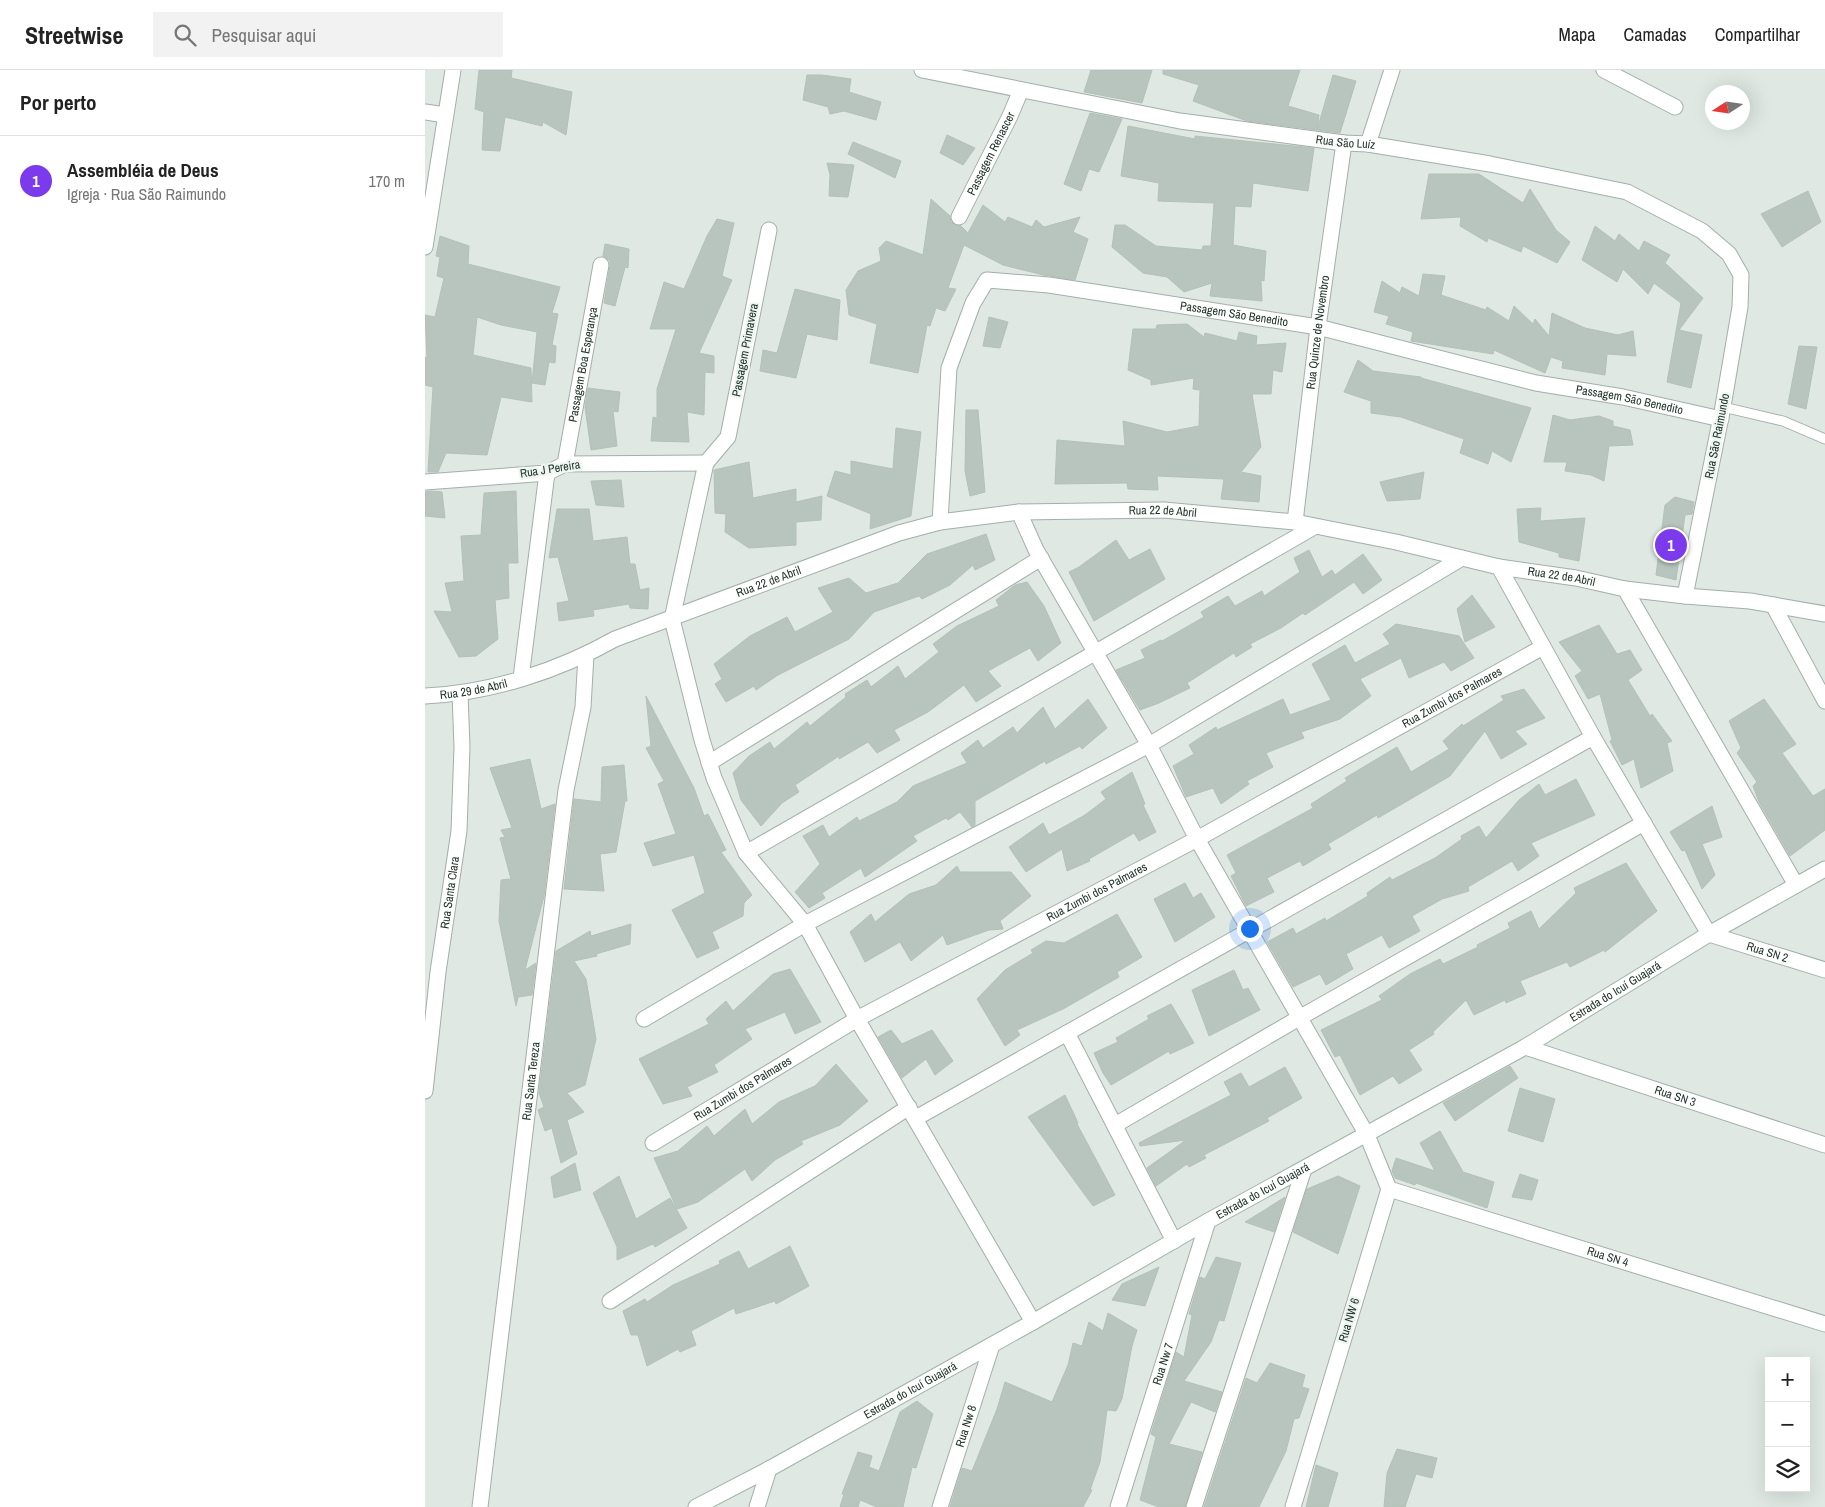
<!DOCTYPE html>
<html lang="pt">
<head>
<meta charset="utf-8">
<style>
  :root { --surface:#fff; --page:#f2f2f2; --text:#222; --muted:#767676; --line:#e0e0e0; --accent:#7c3aed }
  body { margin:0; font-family:"Archivo Narrow",sans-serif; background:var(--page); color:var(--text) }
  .controls { position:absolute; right:15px; bottom:15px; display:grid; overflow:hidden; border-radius:0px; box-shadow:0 5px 20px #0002 }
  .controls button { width:45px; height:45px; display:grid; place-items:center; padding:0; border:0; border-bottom:1px solid var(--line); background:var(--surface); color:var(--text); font:25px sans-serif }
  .compass { position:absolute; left:1280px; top:15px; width:45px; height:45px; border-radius:50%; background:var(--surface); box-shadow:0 5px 20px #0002; rotate:258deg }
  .you { position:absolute; left:824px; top:858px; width:18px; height:18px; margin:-12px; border:4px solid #fff; border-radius:50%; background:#1a73e8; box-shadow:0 0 0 8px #1a73e833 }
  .badge { display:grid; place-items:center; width:32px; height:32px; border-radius:50%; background:var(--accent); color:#fff; font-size:16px; font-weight:700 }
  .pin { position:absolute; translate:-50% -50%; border:2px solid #fff; box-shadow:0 1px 5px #0006 }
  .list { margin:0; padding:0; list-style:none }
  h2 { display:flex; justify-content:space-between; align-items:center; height:65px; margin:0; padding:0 20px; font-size:21px }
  h2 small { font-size:16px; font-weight:400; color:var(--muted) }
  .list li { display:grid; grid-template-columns:32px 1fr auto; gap:15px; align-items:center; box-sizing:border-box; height:90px; padding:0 20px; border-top:1px solid var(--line) }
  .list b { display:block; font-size:19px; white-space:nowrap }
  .list p { margin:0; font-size:16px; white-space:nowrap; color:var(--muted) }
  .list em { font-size:16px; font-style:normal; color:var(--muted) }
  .icon { flex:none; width:28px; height:28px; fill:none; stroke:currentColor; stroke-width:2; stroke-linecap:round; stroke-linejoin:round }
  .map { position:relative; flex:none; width:1400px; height:1437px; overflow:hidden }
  header { display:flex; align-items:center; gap:30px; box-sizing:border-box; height:70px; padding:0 25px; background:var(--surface); border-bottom:1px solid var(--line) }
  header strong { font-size:24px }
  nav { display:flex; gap:28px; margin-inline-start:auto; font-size:18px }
  .search { width:350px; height:45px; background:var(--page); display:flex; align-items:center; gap:12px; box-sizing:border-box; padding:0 18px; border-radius:0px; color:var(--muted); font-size:19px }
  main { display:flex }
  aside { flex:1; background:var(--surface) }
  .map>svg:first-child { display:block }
</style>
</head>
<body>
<header>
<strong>Streetwise</strong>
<div class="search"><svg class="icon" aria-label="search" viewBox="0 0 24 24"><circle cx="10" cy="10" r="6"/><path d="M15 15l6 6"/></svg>Pesquisar aqui</div>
<nav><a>Mapa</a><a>Camadas</a><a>Compartilhar</a></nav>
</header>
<main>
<aside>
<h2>Por perto<small></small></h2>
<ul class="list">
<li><span class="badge">1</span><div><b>Assembléia de Deus</b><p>Igreja · Rua São Raimundo</p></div><em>170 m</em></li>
</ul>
</aside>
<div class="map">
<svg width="1400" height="1437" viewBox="0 0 1400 1437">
  <rect width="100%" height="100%" fill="#dfe8e2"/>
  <path fill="#b8c5be" stroke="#b3c1b8" d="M54,0H87L86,8L147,22L141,65L118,52L117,56L80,47L75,81L57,80L59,42L50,39Z
    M666,0H727L717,33L659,22Z
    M738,0H875L863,36L894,45L892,60L822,51L768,31L774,15L738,4Z
    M382,5H397L426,9L424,22L456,32L451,50L419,41L405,44L403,37L378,30Z
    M908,5L931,11L915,63L892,60Z
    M665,43L697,49L674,102L664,99L656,121L639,114Z
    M703,56L770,69V66L889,78L883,121L828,113L826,137L810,136L808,175L841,181L839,211L836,210L837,231L785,226L787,213L759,222L742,207L718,203L687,177L690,155H700L731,176L777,180L778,176H786L789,133L733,131L734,113L696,106Z
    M522,65L550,78L538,95L515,83Z
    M428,72L476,91L470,108L423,84Z
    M402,93L429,95L423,127L404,126L405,105Z
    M1004,104H1054L1098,133L1105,119L1131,160L1145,172L1132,193L1098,176L1096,182L1063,168L1062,172L1035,156L1036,147L996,149Z
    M1383,121L1396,152L1357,177L1336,144Z
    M506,129L525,146L526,152L536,156L543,163L558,135L580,152L583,147L607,157L611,150L619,157L655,147L648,162L663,169L650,210L618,205L578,195L539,175L523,218L531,219L520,241L511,238L505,256L502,255L493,303L445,293L452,254L424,245L421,220L433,201L456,191L454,178L461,171L498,185Z
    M292,149L309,153L297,206L307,210L274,283L289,286V303L280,302L279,345L262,342L264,372L226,371L228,347L232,348V319L251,259H225L239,212L259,219L282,166Z
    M1170,156L1190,171L1194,164L1214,181L1219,171L1245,185L1240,193L1278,228L1254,260L1277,265L1266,318L1242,312L1256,233L1229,213L1223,224L1198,199L1192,212L1157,190Z
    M15,166L44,176L43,194L135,217L127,243L133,244L127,275L131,276L130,293L124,292L120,315L107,313L112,262L76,255L52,247L48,285L106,298L107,332L76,327L62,385L21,383L13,402H3L8,317L0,315V287L2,288L0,245L10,247L19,208L12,206L15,187L11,186Z
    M180,174L204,179L203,198L200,197L190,236L179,233L185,196V191L178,186Z
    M998,204L1020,206L1016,225L1061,240L1062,237L1084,251L1089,236L1108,254L1110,249L1124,266L1127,243L1160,258L1193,265L1208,261L1211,286L1182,284L1180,305L1137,298L1138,291L1126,287L1120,303L1069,280L1068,284L986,271L988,262L961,254L964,246L949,242L957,211L975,223L977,217L994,226Z
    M370,219L415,230L412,270L382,264L371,308L335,301L338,280L352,283Z
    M564,247L583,252L575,278L558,276Z
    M762,254L779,267L780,263L812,271L814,262L832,266L831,275L861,273L857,302L848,300L846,324H827L836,377L816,402L836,406L834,432L796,429L799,409L732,406L733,420L703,419L702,413L630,414L632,370L700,376L698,351L742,362L774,356L775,320L768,319L769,308L726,315V310L703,300L708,259H731L732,255Z
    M1374,276L1392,277L1381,339L1363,334Z
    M933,290L948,301L996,307V308L1106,338L1086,392L1067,381L1063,394L1035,383L1039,369L976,347L946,343V331L919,322Z
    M163,318L195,322L193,342L188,341L192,376L166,380L160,337Z
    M541,340H553L560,422L545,426L540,401Z
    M1128,345L1145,350L1174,346L1188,351V356L1205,360L1208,375L1184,376L1179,411L1166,405L1140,401L1142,392H1119Z
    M471,358L496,362L486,446L445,459L446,444L402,426L410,401L426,405V391L468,399Z
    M324,392L328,428L371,419V432L397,426L396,450L371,452V475L324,478L300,462L301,444L290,443L289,400Z
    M999,402L995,429L962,431L955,412Z
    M196,410L199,437L171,435L166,411Z
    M5,421L17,422L20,448L0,446V422Z
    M91,421L93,493H83L84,528L70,530L73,569L51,586L34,587L9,541L27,542L20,513L39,511L36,466L56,465L59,423Z
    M1250,427L1269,432L1267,444L1260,445L1251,510L1231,505L1240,435Z
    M1116,438L1115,451L1160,448L1154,491L1134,487V483L1094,472L1092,439Z
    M132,439H164L168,471L202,467L205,494H210L215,520L224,518L223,539L205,538L204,534L168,540L169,546L134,551L132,533L144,531L133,487L124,488Z
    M561,464L570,490L550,500L548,495L525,515L497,529L494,526L449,542L424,569L353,605L331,620L329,616L301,632L290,614L297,609L289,594L325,566L362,547L370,562L408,542L393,518L424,508L441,523L473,513L502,484Z
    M691,470L704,490L725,479L740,509L669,551L644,502L654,497Z
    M884,480L897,507L907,500L910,505L938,484L957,510L938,524L929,512L880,545L878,543L856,558L825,574L827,577L811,587L809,583L762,613L765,618L734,633L715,640L691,600L720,588L716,580L736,570L737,571L779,547L776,542L803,526L810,536L837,521L839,526L875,502L869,488Z
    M602,512L619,536L636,573L613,591L605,578L563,601L576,616L551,632L539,615L503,642L469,660L475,670L452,683L443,672L414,689V686L370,715L374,722L357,733L336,756L316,730L308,703L324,686L345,672L349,679L382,652L385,656L421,627L420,624L442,610L446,617L473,596L480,609L514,582L508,574L532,556L574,536L571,530L590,515Z
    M1047,525L1070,557L1040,572L1032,539Z
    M971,554L1034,566L1049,588L1026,601L1019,592L984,608L976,588L935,609L946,626L915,649L876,662L879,668L841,683L848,697L822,711L824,714L796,734L788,718L761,727L748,696L769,684L764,675L791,657L792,660L858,629L865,645L906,630L887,594L920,575L930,593L965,574L958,564Z
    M1174,555L1192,584L1205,580L1217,600L1203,610L1225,646L1227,644L1247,671L1242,673L1248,701L1216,718L1209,689L1197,695L1185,671L1187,670L1175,624L1163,629L1150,606L1157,601L1134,572Z
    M1099,619L1120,648L1090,661L1102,674L1076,689L1060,661L1025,706L953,748L952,745L903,774L906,779L878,796L875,791L842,808L849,822L821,836L806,806L811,803L802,785L888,738L886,734L922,711L920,708L972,677L986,702L1024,679L1018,671L1037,654L1038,656L1079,630L1076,626Z
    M221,626L269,718L279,746L283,744L301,780L296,782L327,825L319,833L318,846L287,862L294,878L272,888L247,840L280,823L269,785L228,796L219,773L251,764L233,714L239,711L221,678L226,676Z
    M663,629L682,658L657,679L655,676L621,694L620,691L550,731V755L547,757L535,742L523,750L521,748L488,766L492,771L440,807L436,798L397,823L400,828L384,838L370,822L395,794L378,766L398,755L404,767L432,747L434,751L472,732L488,716L542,693L536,683L553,670L558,678L588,657L592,663L618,637L630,659Z
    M1339,629L1371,674L1357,683L1388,726L1400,719V760L1365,786L1334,732L1328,716L1332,712L1312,683L1316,678L1304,651Z
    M105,689L116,739L130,734L119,826L100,900L111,893L107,925L93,927L91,936L74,851L76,810L86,809L75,768L80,767L76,760L87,758L65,698Z
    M199,695L202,731H200L191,782L175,784L179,821L139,819L149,729L176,732L177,697Z
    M707,702L720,734L718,735L731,762L714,771L709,763L664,789L665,791L642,801L637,779L601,802L584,777L618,753L624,765L660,745L681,729L676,722Z
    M1151,709L1170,745L1106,773L1114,786L1093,801L1087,791L1043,817L1044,821L1017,829L987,846L995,861L964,878L957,865L921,884L928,899L901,915L895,904L868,917L842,872L868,858L871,864L900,848L901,851L943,826L942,823L965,807L967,810L1010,788L1037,769L1036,766L1054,756L1061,768L1094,730L1114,714L1120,725Z
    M1287,736L1297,767L1277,774L1290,805L1277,819L1260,780L1257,781L1245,762Z
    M1201,793L1232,841L1180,882L1179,880L1145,897L1142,892L1095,911L1101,924L1081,933L1080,930L1049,945L1041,930L1008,962L1009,964L984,980L997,1000L974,1014L968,1006L935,1025L915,985L910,987L896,960L957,930L954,926L985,904L1015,889L1018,894L1053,877L1052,875L1085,858L1083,853L1106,841L1114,859L1151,823L1149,818Z
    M532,796L535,802H586L606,826L575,851L578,859L564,860L522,875L518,865L486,891L475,872L440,892L425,862L446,844L450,852L484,824L511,815Z
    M760,813L768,828L776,823L790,847L750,872L729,829Z
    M692,844L717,887L692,902L694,907L638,939L592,960L595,965L580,976L552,929L580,900L608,883L606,880L621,871L639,873Z
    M206,854L205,874L171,884L172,886L149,891L161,909L171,969L160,1015L142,1023L159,1042L142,1050L152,1084L136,1093L127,1058L120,1061L113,1040L119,1037L114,1023L131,881L165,861L166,866Z
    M365,899L396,952L370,964L360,942L320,959L327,969L289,995L293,1002L262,1017L267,1026L238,1034L214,989L284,954L281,949L301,931L308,941L348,904Z
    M809,900L818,920L823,918L835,940L784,966L767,920Z
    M746,934L769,973L745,984L744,981L686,1015L678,1003L669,983L693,972L691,968L724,949L722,946Z
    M466,960L477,974L507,960L528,991L510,1005L501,989L477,1008L453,967Z
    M411,994L443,1031L415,1055L376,1071L378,1074L350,1090L327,1111L320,1099L273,1132L252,1139L229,1088L253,1081L282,1056L289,1066L320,1039L327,1054L354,1032L390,1016Z
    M1085,996L1093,1008L1030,1051L1018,1033Z
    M860,997L877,1028L842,1048L844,1051L779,1085L781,1088L764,1097L762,1094L731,1116L722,1098L761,1070L715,1076L714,1073L806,1025L799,1012L816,1003L824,1017Z
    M1095,1018L1130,1029L1118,1072L1083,1061Z
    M640,1025L653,1053L652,1054L690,1125L668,1136L603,1047Z
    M1015,1061L1038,1102L1069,1112L1062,1138L991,1113L990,1115L970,1108L967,1101L971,1088L1010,1101L995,1073Z
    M150,1093L156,1120L129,1128L126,1107Z
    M1095,1104L1113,1110L1107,1130L1087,1127Z
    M194,1106L211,1149L245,1128L262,1158L230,1177L228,1174L192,1190V1177L168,1123Z
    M913,1106L935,1116L913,1184L868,1162L882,1119Z
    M860,1127L849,1162L820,1152L838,1141Z
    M365,1176L384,1216L351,1234L350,1231L311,1244L309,1238L266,1261L271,1275L255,1282L253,1279L222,1296L213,1265H206L198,1241L220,1229L222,1232L248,1215L295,1194L294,1191L314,1181L323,1199Z
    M791,1187L816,1193L799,1251L794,1250L786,1272L759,1311L797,1322L790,1342L766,1332L744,1374L777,1382L760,1437H734L715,1430L731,1367L726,1364L751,1282L759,1287L767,1245L764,1244L775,1207L780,1209Z
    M734,1197L720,1236L687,1230L697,1214Z
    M683,1243L712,1260L707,1276L697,1329L691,1341L682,1340L675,1392L665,1420H667L658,1437H525L537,1398L547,1401L572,1339L580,1312L627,1332L643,1295L648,1273L657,1276L664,1252L678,1261Z
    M845,1293L880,1305L877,1317L884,1319L874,1348L869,1349L861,1381L834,1437H779L821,1308L832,1313Z
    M492,1331L508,1344L491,1398L487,1397L478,1437H452L435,1430L433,1437H415L419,1424H417L433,1382L447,1386L444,1397L454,1401L475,1342Z
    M972,1379L1012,1388L1007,1408L991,1404L980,1437H959L962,1403Z
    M891,1395L913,1403L903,1437H881Z"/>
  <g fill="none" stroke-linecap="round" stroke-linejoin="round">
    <g stroke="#a3afa8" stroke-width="11">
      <path id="lane" d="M1298,337L1358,351L1400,369"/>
    </g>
    <g stroke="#a3afa8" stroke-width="17">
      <g id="street">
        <path id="s1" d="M497,0L755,51L919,73L943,74L1065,94L1202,122L1277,161L1304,184L1316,205L1315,237L1297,342L1260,526"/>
        <path d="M1179,0L1250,37"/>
        <path d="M0,42L20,45"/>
        <path d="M943,74L967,0"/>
        <path id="s2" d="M534,147L585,46L596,20"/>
        <path d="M344,160L303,367L281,393L247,549L277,670L289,708L321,783L380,854L432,949L608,1252"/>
        <path d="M0,177L28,0"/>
        <path id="s3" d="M140,394L176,195"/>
        <path d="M0,412L122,403L140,394L281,393"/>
        <path d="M594,442L611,480L724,675L772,769L942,1065L964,1119L868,1437"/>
        <path id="s4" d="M515,452L524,298L548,233L562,210L624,215L893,257L1111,313L1198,327L1296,349"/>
        <path id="s5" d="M870,452L893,257L919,73"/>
        <path id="s6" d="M1074,497L1168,667L1284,864L1400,900"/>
        <path d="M1200,519L1371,815"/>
        <path d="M1348,535L1400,631"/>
        <path d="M96,608L122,403"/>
        <path id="s7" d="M0,626C66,623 133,601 190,569L474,463L515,452L594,442L739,440L870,452L971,472L1074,497L1151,508L1200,519L1260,526L1325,531L1400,544"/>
        <path d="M284,693L616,488"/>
        <path d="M321,783L889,457"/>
        <path d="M219,949L380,854L724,675L1037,488"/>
        <path d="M642,963L749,1171"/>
        <path id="s8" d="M1100,977L1400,1075"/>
        <path id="s9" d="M0,1021L13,902L34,761L37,677L35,624"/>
        <path d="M491,1048L1168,667"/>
        <path d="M690,1055L874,948L1219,753"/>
        <path id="s10" d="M228,1073L432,949L772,769L1118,577"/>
        <path id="s11" d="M964,1119L1400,1254"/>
        <path d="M185,1231L484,1037"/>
        <path id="s12" d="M55,1437L141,720L158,637L161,585"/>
        <path d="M332,1437L344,1399"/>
        <path id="s13" d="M515,1437L567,1275"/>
        <path id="s14" d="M693,1437L783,1151"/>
        <path d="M769,1437L879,1099"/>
      </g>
    </g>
    <g stroke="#a0b3a8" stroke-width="17">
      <g id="secondary">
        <path id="s15" d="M271,1437L344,1399L608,1252L783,1151L1100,977L1284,864L1400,799"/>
      </g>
    </g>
    <use href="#lane" stroke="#fff" stroke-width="9"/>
    <use href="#street" stroke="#fff" stroke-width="15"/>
    <use href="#secondary" stroke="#fff" stroke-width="15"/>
  </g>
  <g text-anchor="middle" stroke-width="4.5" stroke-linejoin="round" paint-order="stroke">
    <g font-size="12" fill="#22362c" stroke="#eff5f1">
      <text dy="4" stroke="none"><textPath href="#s1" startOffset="430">Rua São Luíz</textPath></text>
      <text dy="4" stroke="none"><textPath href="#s2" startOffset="71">Passagem Renascer</textPath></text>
      <text dy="4" stroke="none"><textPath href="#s4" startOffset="500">Passagem São Benedito</textPath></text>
      <text dy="4" stroke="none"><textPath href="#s5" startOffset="191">Rua Quinze de Novembro</textPath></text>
      <text transform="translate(320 280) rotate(-79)" y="4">Passagem Primavera</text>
      <text dy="4" stroke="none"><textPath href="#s3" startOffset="101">Passagem Boa Esperança</textPath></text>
      <text dy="4" stroke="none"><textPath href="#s4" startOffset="905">Passagem São Benedito</textPath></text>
      <text transform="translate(1292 366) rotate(-79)" y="4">Rua São Raimundo</text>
      <text transform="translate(125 399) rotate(-9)" y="4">Rua J Pereira</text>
      <text dy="4" stroke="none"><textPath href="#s7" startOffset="769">Rua 22 de Abril</textPath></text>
      <text dy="4" stroke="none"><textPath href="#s7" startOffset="1174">Rua 22 de Abril</textPath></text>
      <text dy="4" stroke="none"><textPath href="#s7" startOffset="364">Rua 22 de Abril</textPath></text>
      <text dy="4" stroke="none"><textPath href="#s7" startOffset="49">Rua 29 de Abril</textPath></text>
      <text dy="4" stroke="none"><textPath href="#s10" startOffset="915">Rua Zumbi dos Palmares</textPath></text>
      <text dy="4" stroke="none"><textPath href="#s10" startOffset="510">Rua Zumbi dos Palmares</textPath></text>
      <text dy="4" stroke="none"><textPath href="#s9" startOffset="200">Rua Santa Clara</textPath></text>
      <text dy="4" stroke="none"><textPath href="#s6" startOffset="484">Rua SN 2</textPath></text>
      <text dy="4" stroke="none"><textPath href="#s15" startOffset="1054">Estrada do Icuí Guajará</textPath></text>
      <text dy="4" stroke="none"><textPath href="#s12" startOffset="429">Rua Santa Tereza</textPath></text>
      <text dy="4" stroke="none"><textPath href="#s10" startOffset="105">Rua Zumbi dos Palmares</textPath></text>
      <text dy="4" stroke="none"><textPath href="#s8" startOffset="158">Rua SN 3</textPath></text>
      <text dy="4" stroke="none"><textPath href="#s15" startOffset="649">Estrada do Icuí Guajará</textPath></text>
      <text dy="4" stroke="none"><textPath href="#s11" startOffset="229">Rua SN 4</textPath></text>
      <text transform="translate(924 1250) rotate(-73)" y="4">Rua NW 6</text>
      <text dy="4" stroke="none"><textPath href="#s14" startOffset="150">Rua Nw 7</textPath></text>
      <text dy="4" stroke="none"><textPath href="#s15" startOffset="244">Estrada do Icuí Guajará</textPath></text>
      <text dy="4" stroke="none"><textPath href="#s13" startOffset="85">Rua Nw 8</textPath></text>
    </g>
  </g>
</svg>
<div class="controls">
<button>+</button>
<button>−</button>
<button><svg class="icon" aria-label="layers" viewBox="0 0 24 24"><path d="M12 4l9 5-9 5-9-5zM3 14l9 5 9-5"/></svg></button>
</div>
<svg class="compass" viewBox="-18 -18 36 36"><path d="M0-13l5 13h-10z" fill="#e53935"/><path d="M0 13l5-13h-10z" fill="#767676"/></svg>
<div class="you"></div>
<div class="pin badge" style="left:1246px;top:475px">1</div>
</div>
</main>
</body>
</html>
